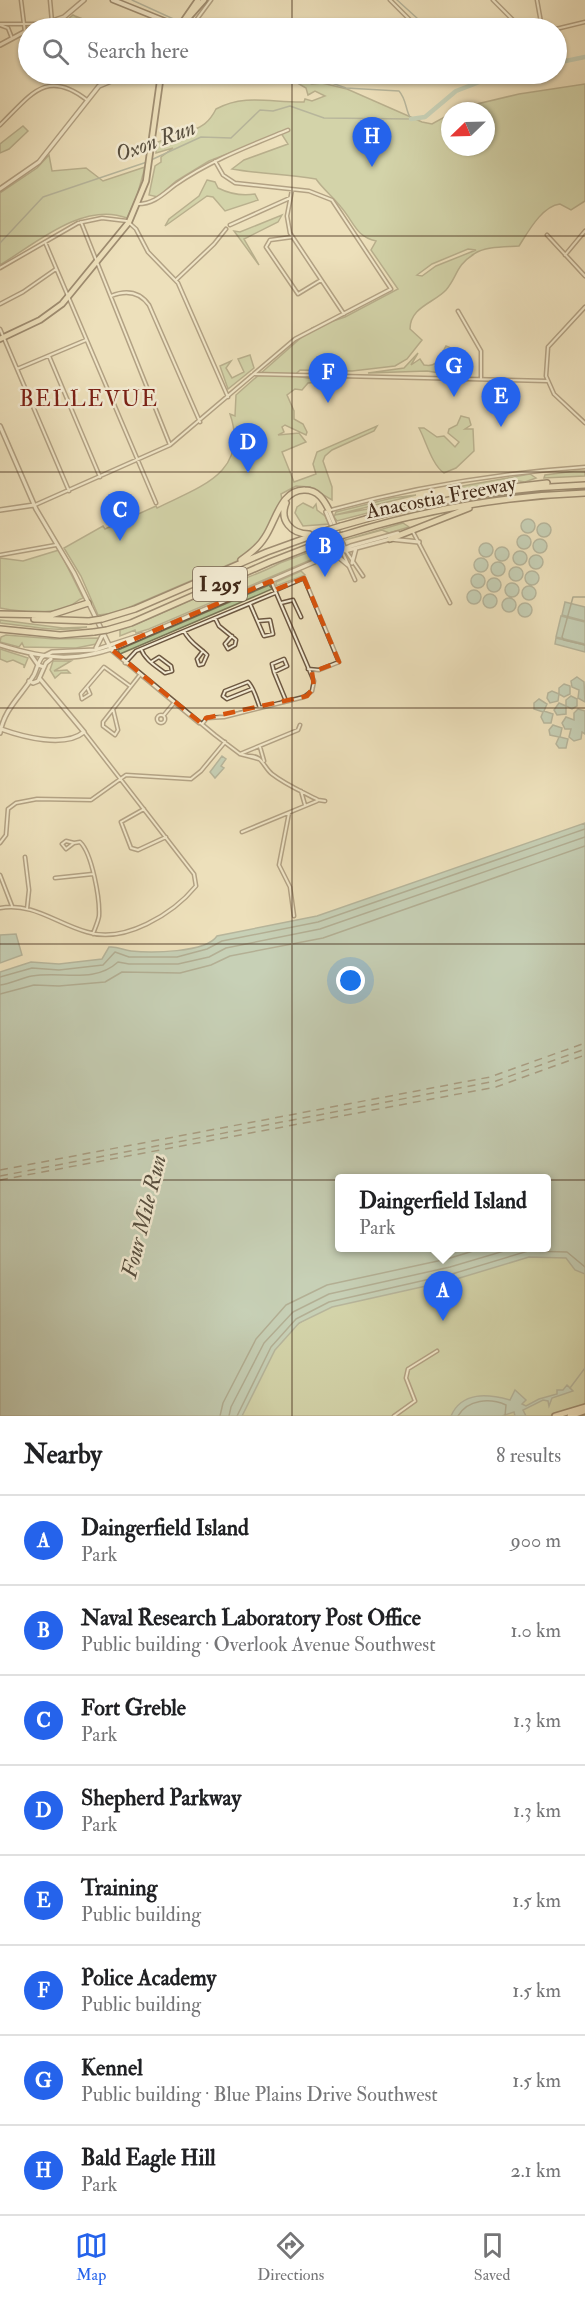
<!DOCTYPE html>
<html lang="en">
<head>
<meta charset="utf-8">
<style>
  :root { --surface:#fff; --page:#f6f6f6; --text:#202124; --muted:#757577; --line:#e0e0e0; --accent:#2563eb }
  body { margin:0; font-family:"IM FELL Double Pica",serif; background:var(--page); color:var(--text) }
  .compass { position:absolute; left:441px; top:102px; width:54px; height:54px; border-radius:50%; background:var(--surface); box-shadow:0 2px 4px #0004; rotate:247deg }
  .you { position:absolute; left:351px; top:981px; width:21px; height:21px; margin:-15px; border:4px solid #fff; border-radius:50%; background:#1a73e8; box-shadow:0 0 0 9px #1a73e833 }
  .badge { display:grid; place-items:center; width:39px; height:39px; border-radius:50%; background:var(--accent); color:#fff; font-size:20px; font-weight:700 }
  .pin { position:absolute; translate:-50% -50px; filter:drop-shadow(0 2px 3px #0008) }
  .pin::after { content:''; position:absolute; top:32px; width:21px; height:18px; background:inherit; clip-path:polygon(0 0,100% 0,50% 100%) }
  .popup { position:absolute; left:335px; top:1174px; width:216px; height:78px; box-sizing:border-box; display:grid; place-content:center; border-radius:6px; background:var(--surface); filter:drop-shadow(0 2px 4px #0005); font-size:20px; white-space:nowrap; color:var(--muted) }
  .popup b { font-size:22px; color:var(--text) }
  .popup::after { content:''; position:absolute; left:50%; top:100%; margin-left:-12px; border:12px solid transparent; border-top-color:var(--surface) }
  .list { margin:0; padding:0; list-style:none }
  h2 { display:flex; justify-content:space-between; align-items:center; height:78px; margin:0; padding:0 24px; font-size:26px }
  h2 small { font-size:20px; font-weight:400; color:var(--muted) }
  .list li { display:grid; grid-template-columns:39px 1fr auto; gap:18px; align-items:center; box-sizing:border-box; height:90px; padding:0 24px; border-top:2px solid var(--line) }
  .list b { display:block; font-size:22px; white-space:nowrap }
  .list p { margin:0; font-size:20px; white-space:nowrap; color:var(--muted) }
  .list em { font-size:20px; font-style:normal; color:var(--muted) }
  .icon { flex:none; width:33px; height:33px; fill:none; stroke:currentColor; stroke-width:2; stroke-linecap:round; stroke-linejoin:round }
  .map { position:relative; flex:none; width:585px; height:1416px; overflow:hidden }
  .search { position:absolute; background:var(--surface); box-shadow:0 2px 4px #0004; left:18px; right:18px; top:18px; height:66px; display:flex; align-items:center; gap:15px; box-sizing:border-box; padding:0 21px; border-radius:33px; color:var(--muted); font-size:22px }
  .sheet { height:798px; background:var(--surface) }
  nav { display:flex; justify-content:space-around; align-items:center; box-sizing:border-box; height:84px; border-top:2px solid var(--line); background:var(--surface); font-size:16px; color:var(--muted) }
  nav a { display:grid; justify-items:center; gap:3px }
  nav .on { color:var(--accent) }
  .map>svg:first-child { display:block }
</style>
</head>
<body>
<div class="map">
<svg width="585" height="1416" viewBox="0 0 585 1416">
  <rect width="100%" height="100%" fill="#ede0bb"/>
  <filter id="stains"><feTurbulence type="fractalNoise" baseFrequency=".00333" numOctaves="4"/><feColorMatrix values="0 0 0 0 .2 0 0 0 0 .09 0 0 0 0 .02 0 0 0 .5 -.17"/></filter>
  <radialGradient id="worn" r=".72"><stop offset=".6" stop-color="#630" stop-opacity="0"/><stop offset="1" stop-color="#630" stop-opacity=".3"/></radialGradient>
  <path fill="#b4c393" stroke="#7b7656" stroke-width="1.5" fill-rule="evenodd" d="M73,15L75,16L106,28H85L82,21L76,18L62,24Z
    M282,74L312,84L322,83L347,89L422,122L432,124L450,114V147H486V111H454L460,108L519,94L585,84V201L571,210L560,204C542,206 528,232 519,246C506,247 485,246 474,254C455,266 458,276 446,290C434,303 410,307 410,329L422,340L407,359L395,366L352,371L300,370L294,376L321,380L319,382L308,383L302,390L295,389L287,395L294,411V419L303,424L307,432L306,435L285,425L282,427L284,432L278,435L299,433L306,442L282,452L294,482L316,474L313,464L317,452L377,426L374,431L332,450L325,456L323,461L332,487V500L310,487L296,486L281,494C285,513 266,543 251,555L116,613L98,615L81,576L64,548L103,526L105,529L156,506L157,508C199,487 250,473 230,414L235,416L236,395L312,328L345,317L398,289L371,250L376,241C356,237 354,222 341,207C333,197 323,189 316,179C287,174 260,174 232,169L244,160L288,144L281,133L209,161L176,181L158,197L149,195L155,166L161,162V157L173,148L156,153V143L163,140L169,132L174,142C191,126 204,133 216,109C245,93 273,103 304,102L305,99L312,101L325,96L315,91L308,95L306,88ZM468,249L476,250L436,266L422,276L417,275L432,264Z
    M23,126L28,131L9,149L0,153V144Z
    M49,155L52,171L86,168L103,181L145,167L137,196L127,218C83,201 35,244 0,265V193L37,168Z
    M207,180L215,182L218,188C230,194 243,196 255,194L258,200L225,211L213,197L207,196L165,226L169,219L199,196Z
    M282,215L278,222L244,239L259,265L234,231L240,232Z
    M446,346L451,348L452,358L440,373L427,371L368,373L404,368L418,353L411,365L420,359L424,365C439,368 440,356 446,346Z
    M250,355L254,368L228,389L220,366L231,361L226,368L232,378L244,372L238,359Z
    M461,416L469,418L471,425L465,429H473L474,451L456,468L444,473C432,465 426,441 419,428H424L437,437L444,436L455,447L459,442L448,433L449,429L457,425Z
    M575,471H585V476L544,478L545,475Z
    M530,474L536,478L525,482L513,480L504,484L454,492L463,486Z
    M416,495L335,515L417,500L337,521L334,517L336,512L392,498Z
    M303,503L313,508L316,504L317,510L325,516L329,524L303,526L295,513L297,507Z
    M403,523L409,527L389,533L382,530L345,540Z
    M336,542L338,546L334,550L149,629L136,633L135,630L120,636V630C157,617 191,598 227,585C244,579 267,570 280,563Z
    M59,550L83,598C77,600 75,604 68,607C46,615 22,612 0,608V558L23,561Z
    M301,571L305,575L276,586V582Z
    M269,585L272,589L120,654L118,650Z
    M0,620L63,628L87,627C59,633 29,626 0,623Z
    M6,635L55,639L98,638L99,640L96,644L76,648L24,647L22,643L19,647L0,642L1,637Z
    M0,649L28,658L24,668V665L13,660L7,662L0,659Z
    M53,661H71L54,671L67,670L70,673H61L55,678L50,670Z
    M561,1249L585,1270V1416H237L274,1338L329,1305L448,1273Z"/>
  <path fill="#99bdb0" stroke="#768274" stroke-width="1.5" fill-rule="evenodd" d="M521 526a7 7 0 1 1 14 0a7 7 0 1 1-14 0Z
    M537 530a7 7 0 1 1 14 0a7 7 0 1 1-14 0Z
    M517 542a7 7 0 1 1 14 0a7 7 0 1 1-14 0Z
    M533 546a7 7 0 1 1 14 0a7 7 0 1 1-14 0Z
    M479 550a7 7 0 1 1 14 0a7 7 0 1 1-14 0Z
    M495 554a7 7 0 1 1 14 0a7 7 0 1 1-14 0Z
    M513 558a7 7 0 1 1 14 0a7 7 0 1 1-14 0Z
    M529 562a7 7 0 1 1 14 0a7 7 0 1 1-14 0Z
    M474 565a7 7 0 1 1 14 0a7 7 0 1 1-14 0Z
    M491 569a7 7 0 1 1 14 0a7 7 0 1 1-14 0Z
    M509 574a7 7 0 1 1 14 0a7 7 0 1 1-14 0Z
    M525 578a7 7 0 1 1 14 0a7 7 0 1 1-14 0Z
    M471 581a7 7 0 1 1 14 0a7 7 0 1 1-14 0Z
    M487 585a7 7 0 1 1 14 0a7 7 0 1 1-14 0Z
    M505 590a7 7 0 1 1 14 0a7 7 0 1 1-14 0Z
    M522 593a7 7 0 1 1 14 0a7 7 0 1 1-14 0Z
    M467 597a7 7 0 1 1 14 0a7 7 0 1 1-14 0Z
    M483 601a7 7 0 1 1 14 0a7 7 0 1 1-14 0Z
    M502 605a7 7 0 1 1 14 0a7 7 0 1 1-14 0Z
    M565,602L585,607V621L562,615Z
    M518 610a7 7 0 1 1 14 0a7 7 0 1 1-14 0Z
    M561,616L585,622V644L556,637Z
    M556,638L585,645V652L555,644Z
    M577,677L584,682L585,702L578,698L579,690L572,687L571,681Z
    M564,684L570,686V694L564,697L559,694L558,701L550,703L547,698L548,693L552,691L559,694V688Z
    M571,696L577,699V706L572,709L566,706V714L557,715L554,710L559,703L566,706V700Z
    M539,699L547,704L544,711L553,714L551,723H544L541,717L543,712L534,709V703Z
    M578,709L585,711V734L582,732L581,739L574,741L569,737L571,729H565L562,723L566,717L574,720V713Z
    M553,725L562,728L560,737L568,739L566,748H559L556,744L559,737L550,735L549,730Z
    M222,756L226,759L221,766L224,768L215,778L210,772Z
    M585,823V1274L575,1270L566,1258L529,1257L453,1280L332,1307L299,1323L275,1350L242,1416H0V972L31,962L59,964L102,959L109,947C117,946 123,950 131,951C150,953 206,953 217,936L317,916ZM546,1178V1248H340V1178Z
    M16,934L22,955L0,963V935Z
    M567,1385L573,1391L552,1398L549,1406L548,1401L543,1400L523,1410L526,1416H515L514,1412L502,1416H451C462,1391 488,1394 510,1400L515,1390L526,1400L522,1404L526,1406L539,1399L557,1394V1390H563Z"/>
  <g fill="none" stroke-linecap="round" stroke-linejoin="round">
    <path stroke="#6e7464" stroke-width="1.5" d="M585,597H573L562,637L564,640L585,645
      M0,977L32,968L59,970L103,965L115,952L129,957H177L207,949L222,941L318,922L585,829
      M0,985C11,984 21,978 32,976C62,971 94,984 118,962L129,964H178L209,957L226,948L320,929L585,837
      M0,994L34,985L59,986L105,982L122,972L180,973L211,965L230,956L323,938L585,846
      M220,1416L223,1403L256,1339L286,1305L327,1285L447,1259L483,1248
      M229,1416L231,1407L264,1343L293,1312L329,1294L450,1267L514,1248
      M237,1416L271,1347L296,1319L329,1302L452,1274L528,1251L567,1252L585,1267
      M458,1416C468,1399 490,1398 506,1405L505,1416"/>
    <path stroke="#768274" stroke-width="1.5" d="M132,0L180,22
      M397,0L428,28
      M185,24L195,28
      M474,74L482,81
      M151,160L201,137L231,138L260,110L273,111L290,106L324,118L411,119C405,110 407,100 399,91L346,88L323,80L313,82L291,74
      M0,243L43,197L147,162
      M570,1388L585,1368"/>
    <path stroke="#99bdb0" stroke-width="4.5" d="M556,63L585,57
      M411,119L425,117L456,91L482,81L525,78L535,74"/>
    <path stroke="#584f3f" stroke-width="1.5" stroke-dasharray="8 6" stroke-linecap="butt" d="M0,1170L490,1077L585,1043
      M0,1176L496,1081L585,1049
      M0,1180L496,1087L585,1055"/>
    <g stroke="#6d5842" stroke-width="5">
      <path id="minor" d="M21,0L25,32
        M50,0L52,22
        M390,0L418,28
        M493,0L521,28
        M537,0L542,28
        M0,24H40
        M0,25L8,28L12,38
        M210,28L200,24L197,19L211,0
        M556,29L585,22
        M322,74L349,78L371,74
        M0,125C31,95 46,68 87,100
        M292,190L287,216L290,233L344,314
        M138,204C154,204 163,194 175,185C209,161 249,146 288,130
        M81,222L170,445
        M230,225L290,198
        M547,235L585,276
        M292,237L270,240L266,247L298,294L321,280
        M45,242L156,503
        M565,255L585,231
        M0,268L78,223L102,218L127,221L136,229L148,252L178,283L228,397
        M176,280L214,244L226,229
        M111,296C126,290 139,291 149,305L200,422
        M0,304L23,292L56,269
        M585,307L548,347L546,376L554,394L585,423
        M458,311L481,351V379
        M0,329L69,491
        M49,356L100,477
        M17,369L86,340
        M254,374L547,381
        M35,505L170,445L295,339L391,289L332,200L309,191L235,183L223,175L215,161
        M331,510C414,487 499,473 585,467
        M413,532L450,603
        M342,551L355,580
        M346,551L363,576
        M0,555L56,545
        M276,590L304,578L339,662L319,670L308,669
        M281,603L293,600L301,617
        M250,604L263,634L264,636L273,634L270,620L258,621
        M215,618L219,626L235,639L236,640L235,645L228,649L225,644L232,636
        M184,631C189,642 199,647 207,655L203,664L199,665L197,659L203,651
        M111,649L215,735L240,754L248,756
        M141,649C145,660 156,666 165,673L172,671L171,666L159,657L151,662
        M111,650L199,723
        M284,659L287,666L274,672L272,664Z
        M125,663L136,651L275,593
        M274,672L286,701
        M252,689L227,699L223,696L225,691L248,682C254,688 257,700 260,708
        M82,699L81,694L104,667L130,686
        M82,699L90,694L87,687
        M113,709L118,730L115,735L103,726V722L139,676
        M164,715L173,704
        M157 719a4 4 0 1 1 8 0a4 4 0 1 1-8 0Z
        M202,724L207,718L224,717L304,697L312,691L314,681L271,581
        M260,747L264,761
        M240,754L298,730L300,725
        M259,759L248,756C263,755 263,767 272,774C286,785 303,792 318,800L325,801
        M301,791L305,805
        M144,809L121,822L131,848L138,850L166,837
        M289,813L279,865L290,887L294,916
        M242,832L317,801
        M66,841L74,843L66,849L62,844Z
        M0,843L6,835L8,809L16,803L37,799L91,800L126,775L191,779L201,771L225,742
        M74,843L80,842C92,853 100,899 99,916C98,922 95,928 93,934
        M25,857L29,890L27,909
        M0,875L12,906
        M55,878L93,874
        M0,908C33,902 57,924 87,932C124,944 173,914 196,886L194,874L84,732
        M394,1416L415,1401L406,1378L408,1369L437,1351"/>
    </g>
    <g stroke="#6d5842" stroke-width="6">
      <path id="tertiary" d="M32,28L64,17L84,0
        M0,45L28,30
        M0,189L39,162L99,86L128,74
        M0,426L36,509L74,573L111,649
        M0,510L34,505
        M329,511L345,549
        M326,512L342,551
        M345,551L390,539L419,542
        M336,555L348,565
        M352,563L356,548
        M0,645C48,660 79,663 127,643L351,546L398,533
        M96,648L102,636
        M31,655L38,665L44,667
        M42,657L52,652L95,650L141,635
        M29,681L33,683L38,681L46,663L51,659
        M1,729C23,737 65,748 84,732L40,679
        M0,733C4,709 22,695 34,675C37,669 38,662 42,657"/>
    </g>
    <g stroke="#422a19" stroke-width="7">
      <path id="secondary" d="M113,0L180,27"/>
    </g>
    <g stroke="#422a19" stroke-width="8">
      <path id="primary" d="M180,26L198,0
        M180,27L204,0
        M0,339L40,320L62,304L129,222L146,181L161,74
        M555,1416L585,1407
        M570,1416L585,1411"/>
    </g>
    <g stroke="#422a19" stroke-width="8">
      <path id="motorway" d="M503,488L547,483
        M286,503C279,520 291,534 309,534
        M341,526C421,502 501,488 585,485
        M344,535C423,510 503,496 585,493
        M390,539L469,508
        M241,560C250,554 259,547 265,537C276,521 281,489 305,490C318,490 324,500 329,510
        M0,614L51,615L88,603
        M34,619L89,621
        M102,619L135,609L267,552L328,530
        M0,629L60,635L94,632
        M107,630L131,623L270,562L332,538"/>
    </g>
    <use href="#minor" stroke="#f3ebd3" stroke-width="2"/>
    <use href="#tertiary" stroke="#f3ebd3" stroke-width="3"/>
    <use href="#secondary" stroke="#f3ebd3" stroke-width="4"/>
    <use href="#primary" stroke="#ede0bb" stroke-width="4.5"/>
    <use href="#motorway" stroke="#ede0bb" stroke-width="5"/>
    <g stroke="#422a19" stroke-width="8" stroke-linecap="butt">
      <path id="motorway-bridge" d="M328,530L341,526
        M332,538L344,535
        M89,621L102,619
        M94,632L107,630"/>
    </g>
    <use href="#motorway-bridge" stroke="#ede0bb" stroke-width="5"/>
  </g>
  <path d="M0 0H585V1416H0ZM304,578L339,662L312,672L314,687L307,696L206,718L202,724L111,649L271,581L275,590Z" fill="#ede0bb" fill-opacity=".55" fill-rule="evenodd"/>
  <path fill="none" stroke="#d7540d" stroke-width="4.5" stroke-dasharray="12 8" stroke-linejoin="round" d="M304,578L339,662L312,672L314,687L307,696L206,718L202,724L111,649L271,581L275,590Z"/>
  <path fill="none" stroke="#422a19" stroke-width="1.5" stroke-opacity="0.55" d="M292,0V28M292,74V1416M0,236H585M0,472H585M0,708H585M0,944H585M0,1180H585"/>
  <g text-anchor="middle" stroke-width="5" stroke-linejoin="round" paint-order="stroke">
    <rect fill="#f3ebd3" stroke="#776451" stroke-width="1.5" x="193" y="567" width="54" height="34" rx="4.5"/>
    <g font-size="20" font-weight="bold" fill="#422a19">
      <text x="220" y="591">I 295</text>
    </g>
    <g font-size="21" fill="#422a19" stroke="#f3ebd3">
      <text transform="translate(441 497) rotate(-11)" y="7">Anacostia Freeway</text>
    </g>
    <g font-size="22" font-style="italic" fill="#584f3f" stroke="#f3ebd3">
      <text transform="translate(155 140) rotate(-20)" y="8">Oxon Run</text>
      <text transform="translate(143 1216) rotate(-76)" y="8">Four Mile Run</text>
    </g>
    <g font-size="22" letter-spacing="1.5" fill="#7a1f14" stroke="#f3ebd3">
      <text x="89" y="406">BELLEVUE</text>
    </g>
  </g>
  <rect width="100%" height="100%" filter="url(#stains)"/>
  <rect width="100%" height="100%" fill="url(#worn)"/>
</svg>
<svg class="compass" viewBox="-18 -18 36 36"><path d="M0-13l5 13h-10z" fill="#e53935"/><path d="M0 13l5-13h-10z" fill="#757577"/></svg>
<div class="you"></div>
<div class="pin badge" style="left:443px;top:1321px">A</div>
<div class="popup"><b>Daingerfield Island</b>Park</div>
<div class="pin badge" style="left:325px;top:577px">B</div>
<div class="pin badge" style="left:120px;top:541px">C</div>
<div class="pin badge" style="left:248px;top:473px">D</div>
<div class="pin badge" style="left:501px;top:427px">E</div>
<div class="pin badge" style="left:328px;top:403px">F</div>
<div class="pin badge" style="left:454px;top:397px">G</div>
<div class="pin badge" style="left:372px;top:167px">H</div>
<div class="search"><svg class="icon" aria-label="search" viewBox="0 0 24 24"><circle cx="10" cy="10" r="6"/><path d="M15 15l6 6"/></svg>Search here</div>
</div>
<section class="sheet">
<h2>Nearby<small>8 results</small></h2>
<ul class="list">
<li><span class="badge">A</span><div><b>Daingerfield Island</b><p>Park</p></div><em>900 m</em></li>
<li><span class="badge">B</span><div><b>Naval Research Laboratory Post Office</b><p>Public building · Overlook Avenue Southwest</p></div><em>1.0 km</em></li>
<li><span class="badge">C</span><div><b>Fort Greble</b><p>Park</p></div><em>1.3 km</em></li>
<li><span class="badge">D</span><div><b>Shepherd Parkway</b><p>Park</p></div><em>1.3 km</em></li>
<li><span class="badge">E</span><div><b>Training</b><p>Public building</p></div><em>1.5 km</em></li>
<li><span class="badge">F</span><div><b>Police Academy</b><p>Public building</p></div><em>1.5 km</em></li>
<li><span class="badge">G</span><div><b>Kennel</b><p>Public building · Blue Plains Drive Southwest</p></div><em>1.5 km</em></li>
<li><span class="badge">H</span><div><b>Bald Eagle Hill</b><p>Park</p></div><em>2.1 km</em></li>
</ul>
</section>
<nav>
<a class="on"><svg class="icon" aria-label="map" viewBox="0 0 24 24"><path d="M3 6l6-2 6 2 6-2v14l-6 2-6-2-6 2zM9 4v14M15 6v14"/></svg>Map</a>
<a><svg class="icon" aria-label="directions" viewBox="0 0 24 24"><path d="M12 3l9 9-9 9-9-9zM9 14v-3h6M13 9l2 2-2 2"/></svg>Directions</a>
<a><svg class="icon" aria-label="saved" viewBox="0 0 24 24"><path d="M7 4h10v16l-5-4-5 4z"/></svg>Saved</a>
</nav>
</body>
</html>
